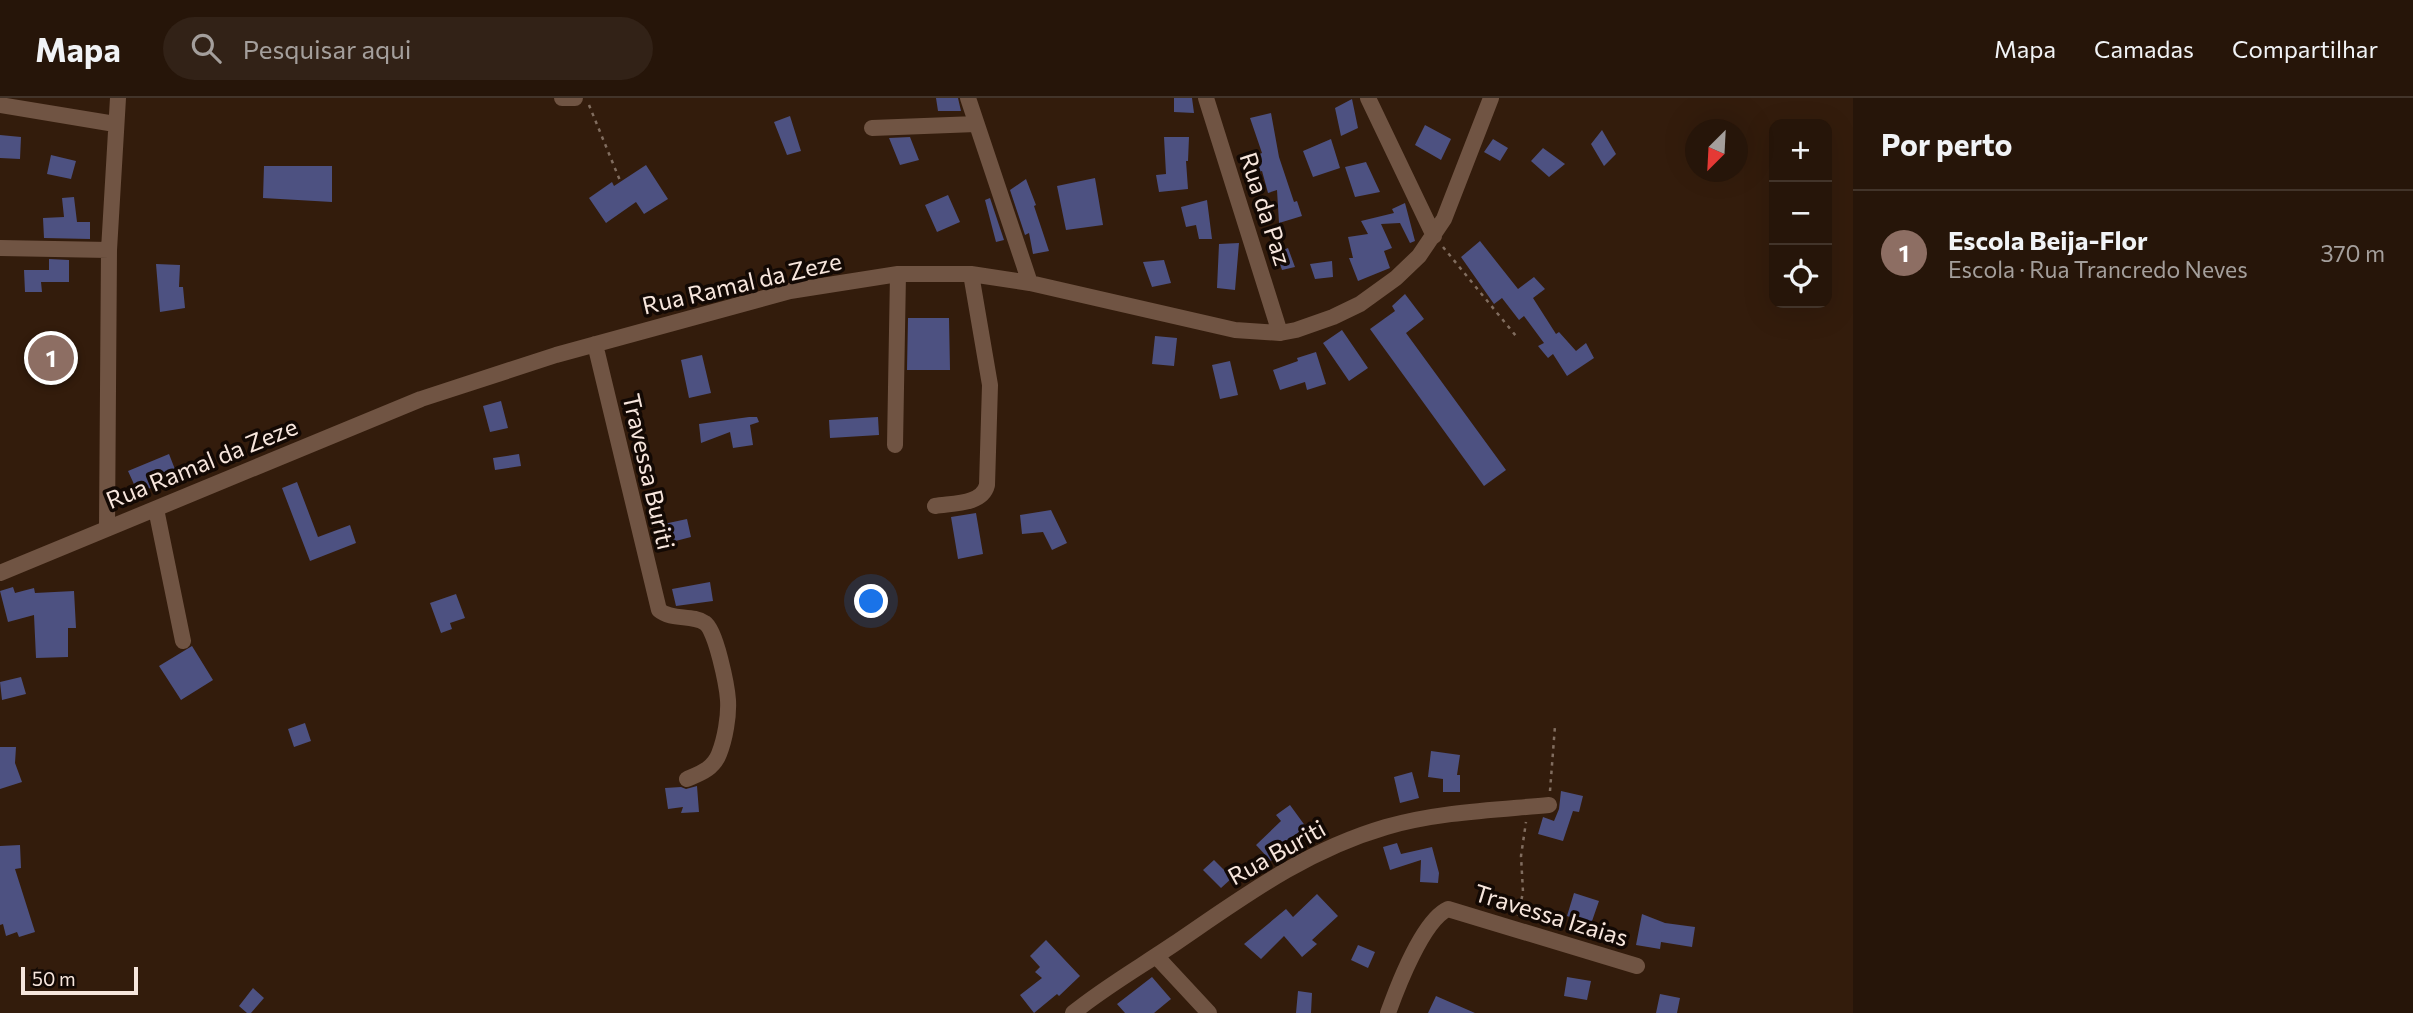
<!DOCTYPE html>
<html lang="pt">
<head>
<meta charset="utf-8">
<style>
  :root { --surface:#261509; --page:#322217; --text:#f1f3f6; --muted:#a49f9c; --line:#42342a; --accent:#d93025 }
  body { margin:0; font-family:Commissioner,sans-serif; background:var(--page); color:var(--text) }
  .controls { position:absolute; right:21px; top:21px; display:grid; overflow:hidden; border-radius:14px; box-shadow:0 7px 28px #0002 }
  .controls button { width:63px; height:63px; display:grid; place-items:center; padding:0; border:0; border-bottom:2px solid var(--line); background:var(--surface); color:var(--text); font:35px sans-serif }
  .compass { position:absolute; left:1685px; top:21px; width:63px; height:63px; border-radius:50%; background:var(--surface); box-shadow:0 7px 28px #0002; rotate:204deg }
  .scale { position:absolute; left:21px; bottom:18px; width:117px; box-sizing:border-box; padding-left:7px; border:4px solid #f7e6dd; border-top:0; font-size:19px; line-height:24px; white-space:nowrap; color:#f7e6dd; -webkit-text-stroke:5px #130904; paint-order:stroke }
  .you { position:absolute; left:872px; top:504px; width:24px; height:24px; margin:-18px; border:5px solid #fff; border-radius:50%; background:#1a73e8; box-shadow:0 0 0 10px #1a73e833 }
  .badge { display:grid; place-items:center; width:46px; height:46px; border-radius:50%; background:var(--accent); color:#fff; font-size:23px; font-weight:700 }
  .pin { position:absolute; translate:-50% -50%; border:4px solid #fff; box-shadow:0 2px 7px #0006 }
  .list { margin:0; padding:0; list-style:none }
  h2 { display:flex; justify-content:space-between; align-items:center; height:91px; margin:0; padding:0 28px; font-size:30px }
  h2 small { font-size:23px; font-weight:400; color:var(--muted) }
  .list li { display:grid; grid-template-columns:46px 1fr auto; gap:21px; align-items:center; box-sizing:border-box; height:126px; padding:0 28px; border-top:2px solid var(--line) }
  .list b { display:block; font-size:26px; white-space:nowrap }
  .list p { margin:0; font-size:23px; white-space:nowrap; color:var(--muted) }
  .list em { font-size:23px; font-style:normal; color:var(--muted) }
  .icon { flex:none; width:38px; height:38px; fill:none; stroke:currentColor; stroke-width:2; stroke-linecap:round; stroke-linejoin:round }
  .map { position:relative; flex:none; width:1853px; height:915px; overflow:hidden }
  header { display:flex; align-items:center; gap:42px; box-sizing:border-box; height:98px; padding:0 35px; background:var(--surface); border-bottom:2px solid var(--line) }
  header strong { font-size:33px }
  nav { display:flex; gap:38px; margin-inline-start:auto; font-size:24px }
  .search { width:490px; height:63px; background:var(--page); display:flex; align-items:center; gap:18px; box-sizing:border-box; padding:0 24px; border-radius:38px; color:var(--muted); font-size:26px }
  main { display:flex }
  aside { flex:1; background:var(--surface) }
  .map>svg:first-child { display:block }
</style>
</head>
<body>
<header>
<strong>Mapa</strong>
<div class="search"><svg class="icon" aria-label="search" viewBox="0 0 24 24"><circle cx="10" cy="10" r="6"/><path d="M15 15l6 6"/></svg>Pesquisar aqui</div>
<nav><a>Mapa</a><a>Camadas</a><a>Compartilhar</a></nav>
</header>
<main>
<div class="map">
<svg width="1853" height="915" viewBox="0 0 1853 915">
  <rect width="100%" height="100%" fill="#331c0c"/>
  <path fill="#4d5181" d="M936,0H958L961,13H938Z
    M1174,0H1192L1194,15L1174,14Z
    M1352,1L1358,30L1341,38L1335,10Z
    M1271,15L1279,59L1294,104L1297,103L1302,118L1279,125L1277,92L1268,95L1262,73L1258,74L1254,58L1262,55L1250,20Z
    M790,18L801,53L787,57L774,24Z
    M1425,27L1451,41L1441,62L1415,47Z
    M1602,32L1616,56L1604,68L1591,46Z
    M0,37L21,39L20,61L0,60Z
    M910,39L919,62L900,67L889,40Z
    M1164,39H1189L1188,63H1186L1188,91L1159,94L1156,77L1166,76Z
    M1331,41L1340,70L1313,79L1303,53Z
    M1493,41L1508,50L1500,63L1484,54Z
    M1543,50L1565,66L1549,79L1531,63Z
    M51,57L76,63L71,81L47,76Z
    M1366,64L1380,94L1355,99L1345,69Z
    M646,67L668,101L644,116L636,104L606,125L589,100L612,84L614,88Z
    M264,68H332V104L263,100Z
    M1095,80L1103,127L1066,132L1057,88Z
    M1026,81L1036,107L1034,108L1049,153L1033,156L1029,135L1025,137L1010,92Z
    M948,97L960,124L937,134L925,107Z
    M74,99L77,124H90V141L44,140L43,120L64,119L62,100Z
    M990,100L1004,142L996,144L985,102Z
    M1207,102L1212,141H1199L1196,127L1186,129L1181,109Z
    M1405,105L1415,143L1410,145L1400,125L1381,126L1392,150L1384,153L1390,170L1358,183L1349,160H1353L1348,139L1368,136L1361,123L1394,115L1392,111Z
    M1480,143L1518,191L1534,179L1545,191L1533,200L1556,236L1559,234L1576,253L1586,245L1594,260L1567,278L1553,256L1548,260L1538,248L1544,245L1524,218L1519,222L1502,200L1494,206L1461,159Z
    M1239,145L1235,192L1217,190L1219,146Z
    M1288,150L1295,169L1282,172L1276,155Z
    M49,161L69,162V184H41L42,194H25L24,172H49Z
    M1164,162L1171,185L1152,189L1143,164Z
    M1332,163L1333,179L1315,181L1310,166Z
    M156,166L180,167L179,189H183L185,210L160,214Z
    M1405,196L1424,221L1406,235L1506,372L1484,388L1370,231L1395,213L1392,208Z
    M908,220H949L950,272H907Z
    M1342,232L1368,270L1349,283L1323,245Z
    M1155,238L1177,240L1174,268L1152,266Z
    M1316,254L1326,286L1307,292L1305,284L1280,292L1273,272L1298,263L1297,260Z
    M702,257L711,295L689,300L681,262Z
    M1230,263L1238,297L1220,301L1212,267Z
    M501,303L508,330L490,334L483,308Z
    M749,319H757L759,324L750,327L753,347L733,350L730,334L701,345L699,326Z
    M878,319L879,337L830,340L829,322Z
    M169,356L178,379L138,395L128,373Z
    M519,356L521,368L495,372L493,360Z
    M297,384L318,439L350,427L356,445L310,463L282,390Z
    M1051,412L1067,445L1052,452L1043,434L1022,436L1020,417Z
    M976,415L983,456L958,461L951,419Z
    M687,421L691,439L664,446L659,427Z
    M710,484L713,503L676,508L672,491Z
    M13,489L15,495L34,490L35,495L74,493L76,530H68V559L36,560L34,517L8,524L0,493Z
    M456,496L465,520L450,525L452,531L441,535L430,505Z
    M192,548L213,582L181,602L159,568Z
    M21,579L26,596L2,602L0,584Z
    M305,625L311,643L294,649L288,631Z
    M0,649H16L15,665L22,684L0,691Z
    M1431,653L1460,657L1457,677H1460V694H1443V681L1428,679Z
    M1412,674L1419,700L1400,705L1394,679Z
    M697,688L699,714L681,715L683,709L668,711L665,690L681,689L686,691Z
    M1561,693L1583,698L1579,714L1573,713L1563,743L1538,736L1543,719L1554,723L1559,711Z
    M1290,707L1306,729L1281,747L1285,751L1271,763L1256,747L1281,723L1276,717Z
    M1397,745L1401,756L1432,749L1439,775L1438,785L1420,784L1421,762L1390,772L1383,749Z
    M20,747L21,770L15,771L35,834L19,839L17,834L6,838L3,826L0,827V748Z
    M1214,762L1232,780L1221,790L1203,772Z
    M1574,795L1599,803L1591,826L1567,818Z
    M1317,796L1338,818L1312,842L1317,846L1302,859L1284,838L1261,861L1244,846L1286,811L1293,819Z
    M1642,816L1665,825L1695,829L1692,849L1661,844L1660,851L1636,847Z
    M1046,842L1080,878L1059,898L1057,896L1034,915L1020,897L1042,880L1035,874L1040,869L1030,858Z
    M1358,847L1375,854L1368,870L1351,862Z
    M1152,879L1171,901L1154,915H1125L1117,906Z
    M1567,879L1591,883L1587,902L1564,898Z
    M253,890L264,900L251,915H247L239,908Z
    M1298,893L1312,895L1311,915H1296Z
    M1660,896L1680,900L1677,915H1656Z
    M1436,898L1475,915H1428Z"/>
  <g fill="none" stroke-linecap="round" stroke-linejoin="round">
    <path stroke="#816d5f" stroke-width="2.5" stroke-dasharray="3.5 5" stroke-linecap="butt" d="M589,7L621,85
      M1443,149L1516,238
      M1550,693L1555,628
      M1518,818L1523,794L1521,758L1526,724"/>
    <path stroke="#705443" stroke-width="16" d="M562,0H575
      M968,0L1030,185
      M1206,0L1280,235
      M1368,0L1434,138
      M0,7L115,26
      M872,30L976,26
      M0,150L109,152
      M595,246L659,512C672,523 692,516 705,525C716,532 727,588 728,602C729,618 725,641 719,656C713,671 701,675 687,681
      M895,347L898,176
      M935,408C952,405 982,407 987,387L990,287L971,176
      M156,411L183,543
      M107,430L109,152L118,0
      M0,475L421,301L556,257L790,193L898,176H971L1030,185L1235,232L1280,235L1296,232L1333,219L1360,206L1396,180L1419,158L1444,121L1491,0
      M1156,858L1209,915
      M1073,915C1105,889 1140,869 1174,846C1243,799 1304,753 1386,729C1438,714 1495,712 1549,707
      M1388,915C1397,890 1423,822 1448,811L1637,868"/>
  </g>
  <g text-anchor="middle" stroke-width="7" stroke-linejoin="round" paint-order="stroke">
    <g font-size="24" fill="#f7e6dd" stroke="#130904">
      <text transform="translate(1265 111) rotate(72)" y="8">Rua da Paz</text>
      <text transform="translate(742 186) rotate(-13)" y="8">Rua Ramal da Zeze</text>
      <text transform="translate(202 366) rotate(-22)" y="8">Rua Ramal da Zeze</text>
      <text transform="translate(648 374) rotate(77)" y="8">Travessa Buriti</text>
      <text transform="translate(1277 755) rotate(-29)" y="8">Rua Buriti</text>
      <text transform="translate(1551 818) rotate(17)" y="8">Travessa Izaias</text>
    </g>
  </g>
</svg>
<div class="controls">
<button>+</button>
<button>−</button>
<button><svg class="icon" aria-label="locate" viewBox="0 0 24 24"><circle cx="12" cy="12" r="6"/><path d="M12 2v4M12 18v4M2 12h4M18 12h4"/></svg></button>
</div>
<svg class="compass" viewBox="-18 -18 36 36"><path d="M0-13l5 13h-10z" fill="#e53935"/><path d="M0 13l5-13h-10z" fill="#a49f9c"/></svg>
<div class="scale">50 m</div>
<div class="you"></div>
<div class="pin badge" style="left:51px;top:260px;background:#8d6e63">1</div>
</div>
<aside>
<h2>Por perto<small></small></h2>
<ul class="list">
<li><span class="badge" style="background:#8d6e63">1</span><div><b>Escola Beija-Flor</b><p>Escola · Rua Trancredo Neves</p></div><em>370 m</em></li>
</ul>
</aside>
</main>
</body>
</html>
